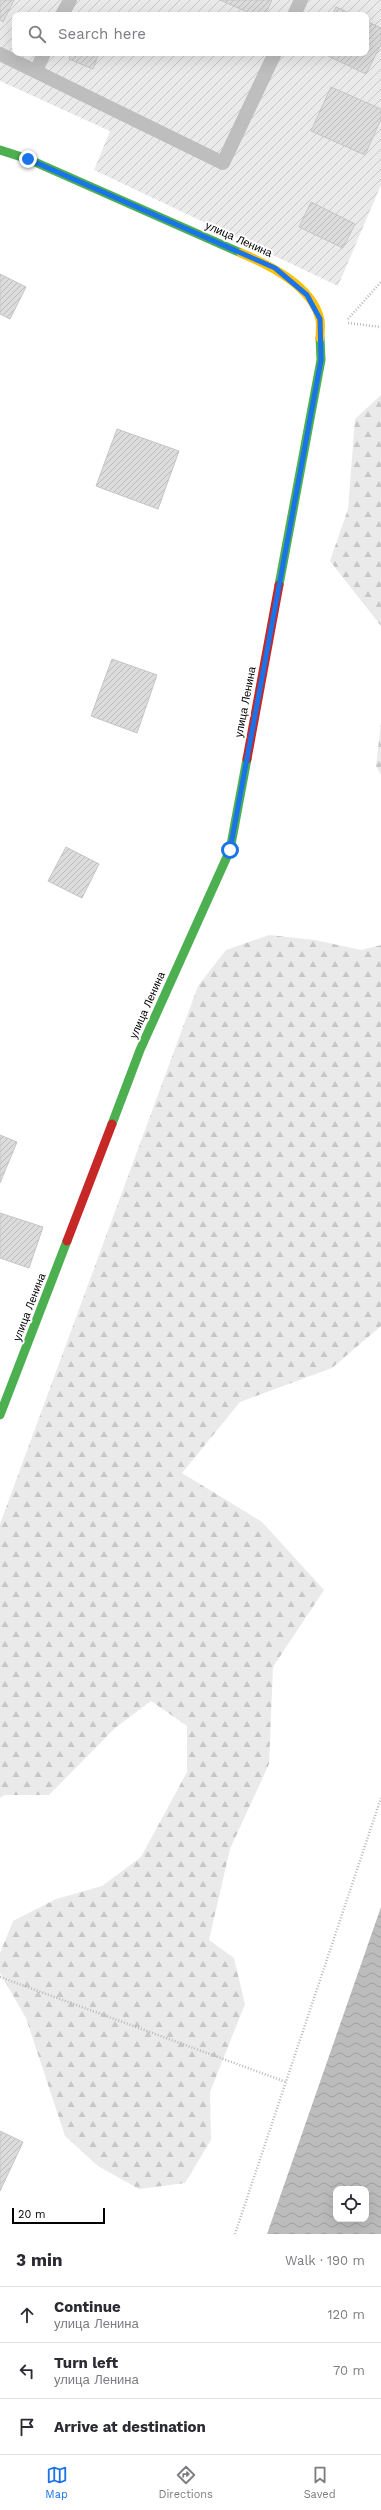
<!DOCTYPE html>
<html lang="en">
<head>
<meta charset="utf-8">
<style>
  :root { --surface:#fff; --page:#f2f2f3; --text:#2b2b33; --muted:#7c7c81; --line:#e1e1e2; --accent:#1a73e8 }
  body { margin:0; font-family:"Work Sans",sans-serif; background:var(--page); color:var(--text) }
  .controls { position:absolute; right:12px; bottom:12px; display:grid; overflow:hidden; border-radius:8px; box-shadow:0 4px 16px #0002 }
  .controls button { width:36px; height:36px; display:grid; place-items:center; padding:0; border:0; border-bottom:1px solid var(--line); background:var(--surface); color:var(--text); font:20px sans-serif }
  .scale { position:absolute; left:12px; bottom:10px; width:93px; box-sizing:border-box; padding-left:4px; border:2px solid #000; border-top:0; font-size:11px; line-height:14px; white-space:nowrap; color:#000; -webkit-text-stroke:3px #fff; paint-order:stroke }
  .stop { position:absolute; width:12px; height:12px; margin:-9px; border:3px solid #1a73e8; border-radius:50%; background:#fff }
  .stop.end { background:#1a73e8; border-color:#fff; box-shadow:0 1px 4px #0008 }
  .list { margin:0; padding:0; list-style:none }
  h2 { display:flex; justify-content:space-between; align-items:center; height:52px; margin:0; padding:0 16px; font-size:17px }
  h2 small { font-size:13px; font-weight:400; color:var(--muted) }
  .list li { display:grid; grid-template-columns:26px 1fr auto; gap:12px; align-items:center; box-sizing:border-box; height:56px; padding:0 16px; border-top:1px solid var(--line) }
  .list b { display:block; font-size:15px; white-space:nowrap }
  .list p { margin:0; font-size:13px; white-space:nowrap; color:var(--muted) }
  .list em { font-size:13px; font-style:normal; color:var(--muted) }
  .icon { flex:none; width:22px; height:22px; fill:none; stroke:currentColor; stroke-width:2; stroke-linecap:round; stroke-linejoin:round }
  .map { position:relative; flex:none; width:381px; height:2234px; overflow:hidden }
  .search { position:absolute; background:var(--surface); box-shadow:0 4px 16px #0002; left:12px; right:12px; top:12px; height:44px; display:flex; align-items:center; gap:10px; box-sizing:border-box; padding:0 14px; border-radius:8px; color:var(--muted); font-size:15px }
  .sheet { height:220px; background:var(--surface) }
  nav { display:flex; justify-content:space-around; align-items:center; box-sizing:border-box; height:56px; border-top:1px solid var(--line); background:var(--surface); font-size:11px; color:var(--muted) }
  nav a { display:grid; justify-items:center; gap:2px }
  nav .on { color:var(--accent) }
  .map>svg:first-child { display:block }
</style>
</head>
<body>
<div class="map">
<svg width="381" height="2234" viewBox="0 0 381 2234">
  <defs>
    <pattern id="forest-firs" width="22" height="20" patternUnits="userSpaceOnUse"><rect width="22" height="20" fill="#eaeaea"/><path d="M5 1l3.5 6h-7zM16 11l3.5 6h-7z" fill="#c7c7c7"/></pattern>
    <pattern id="garden-furrows" width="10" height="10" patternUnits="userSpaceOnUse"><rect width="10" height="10" fill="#eaeaea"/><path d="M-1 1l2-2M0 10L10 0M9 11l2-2" fill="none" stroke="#c7c7c7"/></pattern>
    <pattern id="water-waves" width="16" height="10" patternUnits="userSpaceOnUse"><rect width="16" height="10" fill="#bcbcbc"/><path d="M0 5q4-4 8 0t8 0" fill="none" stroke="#a0a0a0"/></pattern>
    <pattern id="building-hatch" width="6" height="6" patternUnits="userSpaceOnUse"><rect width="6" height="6" fill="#dcdcdc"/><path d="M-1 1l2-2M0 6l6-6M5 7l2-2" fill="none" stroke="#bbb"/></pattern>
  </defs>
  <rect width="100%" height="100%" fill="#fff"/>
  <path fill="url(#forest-firs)" d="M381,395V626L330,561L348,509L355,419Z
    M381,723V775L376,766Z
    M269,935L315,940L361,950L381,945V1326L332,1368L240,1402L182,1473L262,1522L324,1590L273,1667L269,1764L230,1849L209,1940L234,1958L245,2004L210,2092L211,2140L185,2183L139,2189L98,2166L65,2136L26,2018L0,1973V1953L13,1921L56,1899L102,1886L141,1857L187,1772V1726L151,1701L115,1728L49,1795H4L0,1798V1524L198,986L226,950Z"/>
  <path fill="url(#garden-furrows)" fill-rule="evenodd" d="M0,0H381V185L338,286L94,170L110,131L0,81ZM15,15H366V53H15Z"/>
  <path fill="url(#water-waves)" fill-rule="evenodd" d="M381,1907V2234H267ZM336,2189H366V2219H336Z"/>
  <path fill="url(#building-hatch)" stroke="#c5c5c5" d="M0,0H14L3,22L0,20Z
    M220,0H272L265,15H254Z
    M336,7L354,15H332Z
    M366,21L381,28V44L366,74L322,53H366Z
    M71,53H99L93,69L69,59Z
    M331,87L381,109V119L365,155L311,131Z
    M311,202L355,224L343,248L299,227Z
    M0,274L26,287L10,319L0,314Z
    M117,429L179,451L158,509L96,486Z
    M112,659L157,675L137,733L91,716Z
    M66,847L99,864L82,898L48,881Z
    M0,1135L17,1142L0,1183Z
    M0,1213L43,1227L29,1268L0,1258Z
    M0,2131L23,2142L0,2191Z"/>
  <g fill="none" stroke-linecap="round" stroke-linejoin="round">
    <path stroke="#b8b8b8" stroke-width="2.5" stroke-dasharray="1 2" stroke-linecap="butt" d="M348,319L381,282
      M348,323L381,327
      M0,1977L286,2082
      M235,2234L381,1798"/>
    <path stroke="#bebebe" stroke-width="14" d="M62,15L70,0
      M294,15L301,0
      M0,54L223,163L275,53
      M36,71L44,53"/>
    <path stroke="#4caf50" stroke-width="9" d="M0,150L28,159L241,253
      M279,585L321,360L320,338
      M112,1124L140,1050L230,850L247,759
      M0,1415L67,1241"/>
    <path stroke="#ffc107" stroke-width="9" d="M241,253C269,265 313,286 320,320C321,325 320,333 320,338"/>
    <path stroke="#c62828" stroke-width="9" d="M247,759L279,585
      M67,1241L112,1124"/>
  </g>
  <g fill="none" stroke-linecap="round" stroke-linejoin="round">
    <path stroke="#1a73e8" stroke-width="5" d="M28,159L275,268L307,295L320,319L321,360L230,850"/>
  </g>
  <g text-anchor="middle" stroke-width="4" stroke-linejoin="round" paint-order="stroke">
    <g font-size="11" fill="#000" stroke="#fff">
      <text transform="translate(239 239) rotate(24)" y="4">улица Ленина</text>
      <text transform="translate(245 702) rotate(-79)" y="4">улица Ленина</text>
      <text transform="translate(147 1005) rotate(-66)" y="4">улица Ленина</text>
      <text transform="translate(29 1307) rotate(-69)" y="4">улица Ленина</text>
    </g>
  </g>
</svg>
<div class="controls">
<button><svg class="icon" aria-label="locate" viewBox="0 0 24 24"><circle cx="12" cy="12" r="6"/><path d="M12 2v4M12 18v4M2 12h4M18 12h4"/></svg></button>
</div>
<div class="scale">20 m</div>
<div class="stop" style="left:230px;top:850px"></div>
<div class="stop end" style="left:28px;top:159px"></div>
<div class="search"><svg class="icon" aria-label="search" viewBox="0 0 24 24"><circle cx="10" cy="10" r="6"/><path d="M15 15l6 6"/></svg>Search here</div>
</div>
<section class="sheet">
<h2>3 min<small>Walk · 190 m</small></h2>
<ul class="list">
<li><svg class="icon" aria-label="ahead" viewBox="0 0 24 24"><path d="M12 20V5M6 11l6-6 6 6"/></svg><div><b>Continue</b><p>улица Ленина</p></div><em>120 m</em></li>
<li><svg class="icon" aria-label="left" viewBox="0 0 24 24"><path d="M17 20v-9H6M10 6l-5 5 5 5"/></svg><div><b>Turn left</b><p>улица Ленина</p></div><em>70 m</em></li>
<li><svg class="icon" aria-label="arrive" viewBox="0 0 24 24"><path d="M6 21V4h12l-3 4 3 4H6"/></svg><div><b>Arrive at destination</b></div></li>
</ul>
</section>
<nav>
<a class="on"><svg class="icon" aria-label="map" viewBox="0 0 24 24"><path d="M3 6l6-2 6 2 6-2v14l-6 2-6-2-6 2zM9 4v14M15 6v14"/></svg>Map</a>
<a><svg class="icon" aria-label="directions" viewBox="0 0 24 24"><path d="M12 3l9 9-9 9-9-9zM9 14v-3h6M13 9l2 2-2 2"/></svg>Directions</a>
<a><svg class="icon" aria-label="saved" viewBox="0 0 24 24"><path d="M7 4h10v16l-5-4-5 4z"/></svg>Saved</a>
</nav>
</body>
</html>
